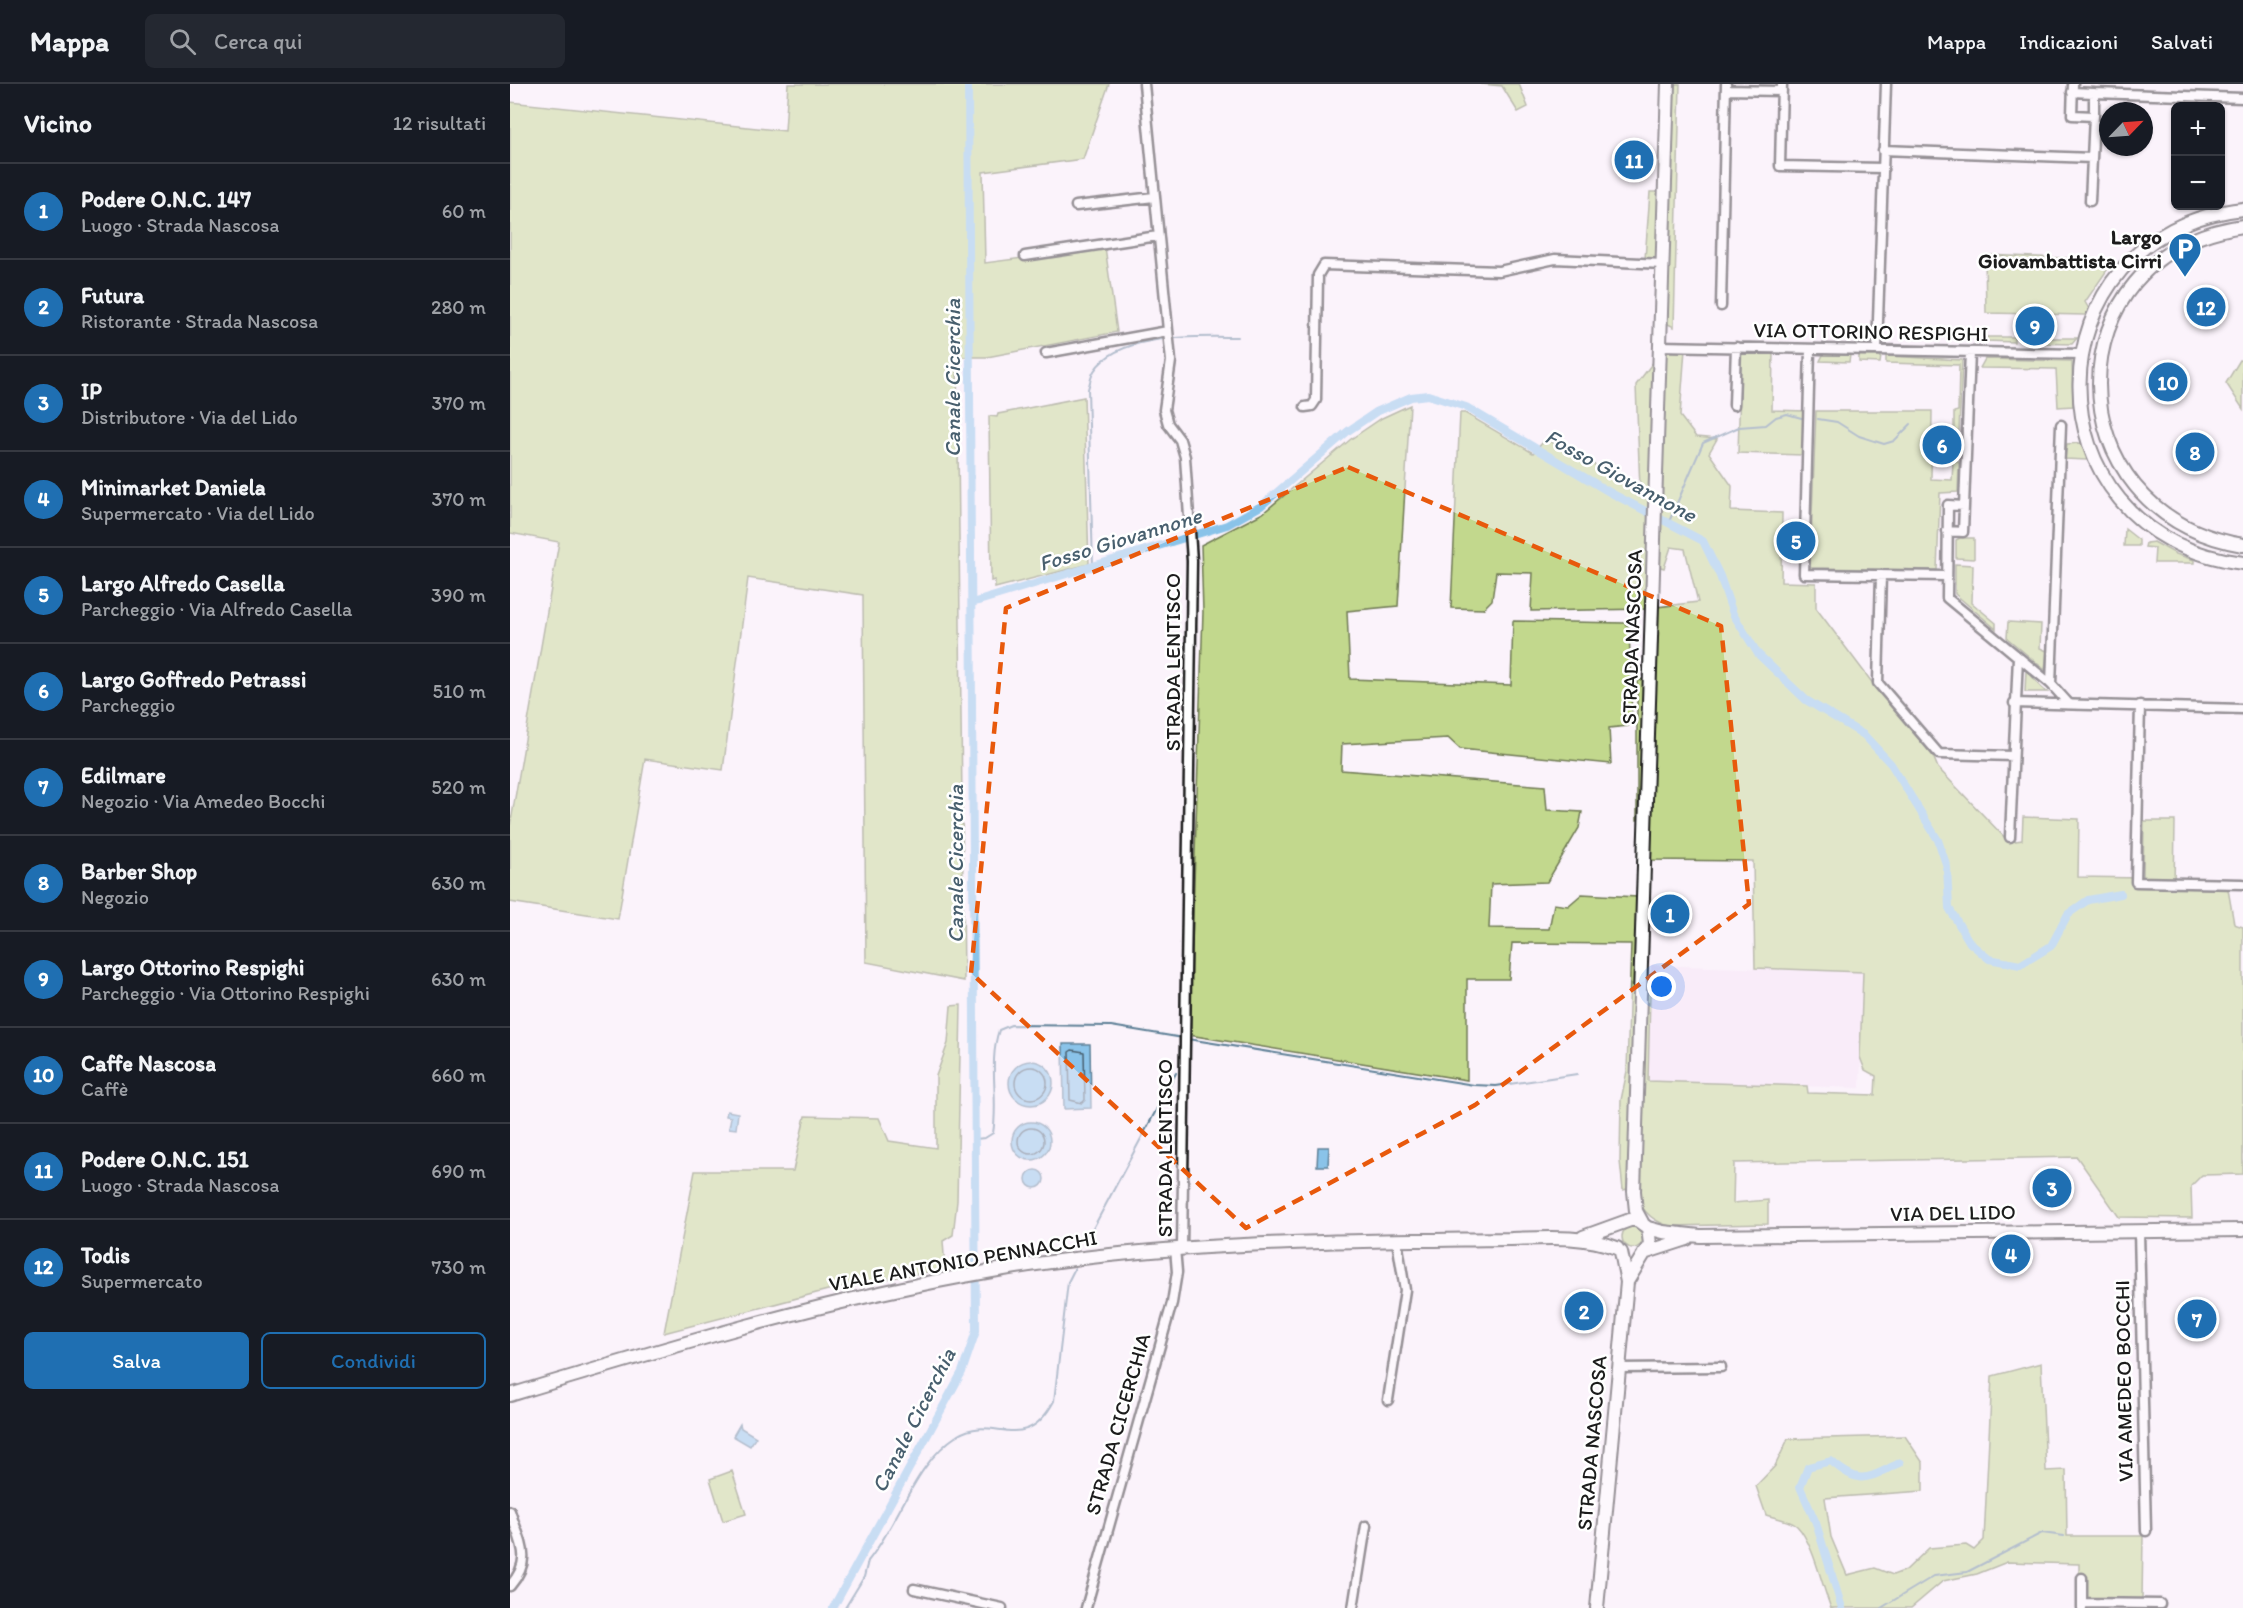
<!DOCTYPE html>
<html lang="it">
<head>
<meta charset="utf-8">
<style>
  :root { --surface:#171b24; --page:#242831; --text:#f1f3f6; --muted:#9ea1a6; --line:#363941; --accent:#1f6fb2 }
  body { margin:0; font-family:Itim,sans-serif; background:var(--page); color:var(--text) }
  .controls { position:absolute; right:18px; top:18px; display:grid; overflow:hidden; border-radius:9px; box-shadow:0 2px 4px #0004 }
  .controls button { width:54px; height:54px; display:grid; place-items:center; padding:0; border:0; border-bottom:2px solid var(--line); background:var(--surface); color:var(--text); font:30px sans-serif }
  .compass { position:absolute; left:1589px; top:18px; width:54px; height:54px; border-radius:50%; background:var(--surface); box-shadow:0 2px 4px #0004; rotate:65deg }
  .you { position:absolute; left:1152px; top:903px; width:21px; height:21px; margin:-15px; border:4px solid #fff; border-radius:50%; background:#1a73e8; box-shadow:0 0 0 9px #1a73e833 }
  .badge { display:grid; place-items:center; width:39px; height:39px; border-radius:50%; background:var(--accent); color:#fff; font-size:20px; font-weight:700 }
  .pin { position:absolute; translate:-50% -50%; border:3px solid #fff; box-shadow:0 2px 6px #0006 }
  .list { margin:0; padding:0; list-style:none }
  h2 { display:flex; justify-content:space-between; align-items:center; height:78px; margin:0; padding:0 24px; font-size:26px }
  h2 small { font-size:20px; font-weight:400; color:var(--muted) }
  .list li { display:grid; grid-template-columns:39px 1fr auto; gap:18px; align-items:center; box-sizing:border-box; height:96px; padding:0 24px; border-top:2px solid var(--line) }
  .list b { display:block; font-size:22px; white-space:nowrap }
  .list p { margin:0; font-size:20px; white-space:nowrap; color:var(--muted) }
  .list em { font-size:20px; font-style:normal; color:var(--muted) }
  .actions { display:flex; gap:12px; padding:18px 24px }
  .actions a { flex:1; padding:14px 0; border:2px solid var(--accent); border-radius:9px; text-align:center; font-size:21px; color:var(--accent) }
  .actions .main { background:var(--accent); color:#fff }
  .icon { flex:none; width:33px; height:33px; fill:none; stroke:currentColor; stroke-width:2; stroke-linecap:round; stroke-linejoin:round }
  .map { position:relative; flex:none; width:1733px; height:1524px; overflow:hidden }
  header { display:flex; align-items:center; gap:36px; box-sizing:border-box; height:84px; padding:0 30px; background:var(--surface); border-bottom:2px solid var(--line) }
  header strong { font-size:28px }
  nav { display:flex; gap:33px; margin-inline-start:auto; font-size:21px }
  .search { width:420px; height:54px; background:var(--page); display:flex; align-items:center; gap:15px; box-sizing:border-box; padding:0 21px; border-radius:9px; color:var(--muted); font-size:22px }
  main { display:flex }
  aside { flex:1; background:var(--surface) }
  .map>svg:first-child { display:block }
</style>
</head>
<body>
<header>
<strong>Mappa</strong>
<div class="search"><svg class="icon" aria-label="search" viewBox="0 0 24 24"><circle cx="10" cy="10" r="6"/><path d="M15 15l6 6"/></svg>Cerca qui</div>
<nav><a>Mappa</a><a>Indicazioni</a><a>Salvati</a></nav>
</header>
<main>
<aside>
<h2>Vicino<small>12 risultati</small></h2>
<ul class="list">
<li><span class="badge">1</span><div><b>Podere O.N.C. 147</b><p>Luogo · Strada Nascosa</p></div><em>60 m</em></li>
<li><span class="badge">2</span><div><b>Futura</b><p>Ristorante · Strada Nascosa</p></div><em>280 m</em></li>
<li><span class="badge">3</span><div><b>IP</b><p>Distributore · Via del Lido</p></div><em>370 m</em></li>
<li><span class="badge">4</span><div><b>Minimarket Daniela</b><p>Supermercato · Via del Lido</p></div><em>370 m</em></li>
<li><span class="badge">5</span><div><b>Largo Alfredo Casella</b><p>Parcheggio · Via Alfredo Casella</p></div><em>390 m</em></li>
<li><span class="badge">6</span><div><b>Largo Goffredo Petrassi</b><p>Parcheggio</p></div><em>510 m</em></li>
<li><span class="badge">7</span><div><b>Edilmare</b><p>Negozio · Via Amedeo Bocchi</p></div><em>520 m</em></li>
<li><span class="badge">8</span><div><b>Barber Shop</b><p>Negozio</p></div><em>630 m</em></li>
<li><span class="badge">9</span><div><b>Largo Ottorino Respighi</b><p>Parcheggio · Via Ottorino Respighi</p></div><em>630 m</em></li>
<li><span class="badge">10</span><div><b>Caffe Nascosa</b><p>Caffè</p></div><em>660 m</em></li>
<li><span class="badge">11</span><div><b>Podere O.N.C. 151</b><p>Luogo · Strada Nascosa</p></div><em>690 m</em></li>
<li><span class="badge">12</span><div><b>Todis</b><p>Supermercato</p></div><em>730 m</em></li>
</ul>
<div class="actions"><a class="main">Salva</a><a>Condividi</a></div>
</aside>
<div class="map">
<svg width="1733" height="1524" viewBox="0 0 1733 1524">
  <rect width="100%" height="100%" fill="#fbf3fb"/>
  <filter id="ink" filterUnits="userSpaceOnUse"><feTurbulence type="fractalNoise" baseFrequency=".0167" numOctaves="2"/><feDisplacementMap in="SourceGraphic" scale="12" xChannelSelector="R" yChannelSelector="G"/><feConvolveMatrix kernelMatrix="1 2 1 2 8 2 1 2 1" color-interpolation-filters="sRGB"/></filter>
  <g filter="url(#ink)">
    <path fill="#f6e4f6" d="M1141,881L1353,888L1350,1004L1138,997Z"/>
    <path fill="#c2d88d" stroke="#6f7a54" stroke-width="1.5" d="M278,0H599L573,75L473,88L475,179L595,163L607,248L477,273H447L454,897L356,878L353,511L238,494L213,686L135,675L108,835L0,818V743L49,458L0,449V18L275,47Z
      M971,0H1009L1018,23L1008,28L992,2Z
      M1160,0H1170L1164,243L1154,238L1156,185L1135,175L1140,108H1157Z
      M1475,171L1604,176L1575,218L1579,225L1576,231L1476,229Z
      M1476,253H1504V258L1476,257Z
      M1523,254H1567L1562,260L1523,259Z
      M1153,265H1175L1170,332L1186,353L1207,355L1199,369L1222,402L1221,427L1272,429L1271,498L1306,499V524L1364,601L1423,672L1428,684L1499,758L1512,756L1513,733L1569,735L1568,793L1633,794L1634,737H1665L1664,804L1718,805L1724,840L1733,843V1090L1692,1091L1681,1102L1682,1134L1609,1133L1567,1073L1224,1079L1223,1119L1258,1116V1140L1159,1142C1140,1136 1127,1123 1126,1103L1113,1106L1110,1077L1111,1016L1117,987L1121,860L1002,859L999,895H957V996L679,951L693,528L691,461L753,429L841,355L872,334L900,321L888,522L837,527L840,595L1001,601L1003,537L1114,539L1119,543L1122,636L1118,642L1099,644L1101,680L950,665L938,654L832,660L831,686L1035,702L1037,726L1072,728L1069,744L1037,798L981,800L979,844L1039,845L1044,820L1058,822L1072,810L1127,813L1126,892L1140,911L1138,997L1297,1002L1298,1009L1365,1011L1366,992L1355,986L1350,973L1353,888L1245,884L1243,777L1140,776V735L1127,736V597L1145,591L1147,523L1188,518L1175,465L1161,463L1154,484L1138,479L1136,525L1021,527L1023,489L986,488L982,516L973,525L941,524L950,329H955L1023,369L1036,355L1130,405L1126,301Z
      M1235,267L1263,268L1262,326L1295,327L1293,371L1228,369L1231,270Z
      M1313,271H1340L1339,278L1310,277Z
      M1349,272H1371L1370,279L1349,278Z
      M1376,272L1452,276L1449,347L1444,345V328L1448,327L1449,281L1376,279Z
      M1475,275L1562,277L1563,322L1548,323L1546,285L1470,284Z
      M1730,276L1733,277V325L1716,299Z
      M574,313L579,480L485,504V496L481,497L479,332L487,333L488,330Z
      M1306,327H1422L1421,395L1442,396L1443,378L1447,376L1449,380L1448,408L1430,409L1427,486L1300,484Z
      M1571,359L1577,376L1555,375L1557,360Z
      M1615,445L1629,456V462H1614Z
      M1450,454H1464V475L1446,474V456Z
      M1644,458L1666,470L1684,476V479H1644L1645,464L1635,463L1636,459Z
      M1445,480L1463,481L1462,519L1486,539V545L1445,510Z
      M1498,538L1531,540L1530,564L1537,567L1535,586L1497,554Z
      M1516,586C1525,594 1528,603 1537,608H1515Z
      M451,921L447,1117L443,1151L433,1157L435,1185L333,1202L154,1249L185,1087H283L295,1032L369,1034L379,1057L426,1064V992L438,959L441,922Z
      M1112 1153a11 11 0 1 1 22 0a11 11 0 1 1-22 0Z
      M1531,1279L1536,1387L1556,1386L1557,1452H1633L1632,1515L1569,1516V1480L1497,1478L1467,1490L1433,1497L1401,1524H1321C1312,1502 1303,1458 1287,1442C1280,1436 1265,1434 1256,1431L1246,1402L1265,1382L1278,1355L1395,1352L1413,1379V1407L1315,1414L1321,1453L1337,1491L1365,1484L1383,1491L1396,1486L1419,1464L1456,1461L1464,1466L1474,1456L1482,1292Z
      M222,1387L236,1430L213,1437L200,1395Z"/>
    <path fill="#8ac3e9" stroke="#5e8097" stroke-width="1.5" d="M553,960H580L581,1024L554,1025Z
      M499 999a22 22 0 1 1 44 0a22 22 0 1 1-44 0Z
      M217,1027L228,1029L226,1045L219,1044L221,1033L216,1032Z
      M502 1057a19 19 0 1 1 38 0a19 19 0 1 1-38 0Z
      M808,1063H819L818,1082H807Z
      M516 1095a9 9 0 1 1 18 0a9 9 0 1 1-18 0Z
      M230,1340L231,1344L246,1353L240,1362L223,1352Z"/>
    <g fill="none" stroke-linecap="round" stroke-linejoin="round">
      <path stroke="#485f6e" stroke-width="1.5" d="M562,966L574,968L575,1016L572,1019L560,1016L559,968Z
        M505 999a16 16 0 1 1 32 0a16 16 0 1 1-32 0Z
        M508 1057a13 13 0 1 1 26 0a13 13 0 1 1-26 0Z"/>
      <path stroke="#5e8097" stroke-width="2" d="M1308,335L1327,338L1349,352L1374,360L1384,357L1401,340
        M1158,440L1193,359L1229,343L1256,341L1266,333L1277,330L1295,335
        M583,482L578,305C580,299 581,292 584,287C609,248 689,253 728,253
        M678,955L964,1001L986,1002L1067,990
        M465,1055L475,1054L483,1049C489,1015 478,979 489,946L501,941L601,942L673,954
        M579,1152L666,989
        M335,1524L354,1493L358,1477C390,1438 404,1379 448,1351C484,1329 514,1373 544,1317L558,1198L565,1184
        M1371,1524L1424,1492L1457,1488L1532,1449L1554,1452"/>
      <path stroke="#8ac3e9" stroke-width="8" d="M462,519L717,441L751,422L838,347L866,328L901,313L918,311L956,323L1101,409L1193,457L1210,492L1223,530L1248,570L1296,616L1354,651L1381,680L1428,756L1437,783L1439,824L1460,859L1479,875L1510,881L1541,862L1558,830L1578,816L1611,810
        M323,1524L452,1288L466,1247L458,0
        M1332,1524L1306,1439L1290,1403L1298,1383L1321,1377C1351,1403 1357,1394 1390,1379"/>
      <g stroke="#1c1c1c" stroke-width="13">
        <path id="street" d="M634,0L661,277L654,326L658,340L670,356L675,373L682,477L672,1164
          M1272,0L1270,82L1373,84
          M1216,6L1272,7
          M1562,8L1584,9V32L1562,31L1563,0
          M1584,9L1733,14
          M1373,66L1582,74
          M1580,117L1584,32
          M566,122L644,113
          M515,172L648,152
          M1211,222L1216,0
          M1149,262L1572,270
          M1300,265L1294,490L1436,492
          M1367,266L1376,0
          M536,269L658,247
          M1224,321L1226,263
          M795,323L802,322L806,316L808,191L814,181L989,187L1045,175L1153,180
          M1454,422L1460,268
          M1437,447L1453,448L1454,422L1438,421L1437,514L1541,600L1559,620
          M1371,491L1368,599L1429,670L1503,672
          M1541,600L1551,341
          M1504,619L1733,625
          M1630,621L1626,798L1733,800
          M1500,753L1508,573
          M1629,1147L1636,1447
          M1109,1284L1211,1283
          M878,1316L895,1206L887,1157
          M0,1427C10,1459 24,1474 0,1502
          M1572,1494V1524
          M404,1505L492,1524
          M1572,1519L1650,1520
          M576,1524L662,1219L667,1188L665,1164
          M843,1524L856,1442"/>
      </g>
      <g stroke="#1c1c1c" stroke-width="16">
        <path id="secondary" d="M1733,125C1518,148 1512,451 1733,479
          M1733,142C1541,169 1541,429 1733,461
          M1132,1138L1126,1127L1124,1107L1158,0
          M1138,1144L1153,1148L1190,1152L1733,1146
          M1073,1153L1120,1136H1127L1138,1144L1140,1160L1118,1196
          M1134,1169L1177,1155
          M0,1311C159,1263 317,1215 482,1187C622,1163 763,1158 905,1156C937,1156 969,1155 1001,1155C1037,1154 1072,1151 1107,1164
          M1087,1524L1117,1198L1111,1168"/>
      </g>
      <use href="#street" stroke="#fff" stroke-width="8"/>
      <use href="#secondary" stroke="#fff" stroke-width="12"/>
    </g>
  </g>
  <path d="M0 0H1733V1524H0ZM838,383L1211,542L1239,820L965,1021L736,1144L461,889L496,524Z" fill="#fbf3fb" fill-opacity=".55" fill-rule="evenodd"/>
  <path fill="none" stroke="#e8590c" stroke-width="4.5" stroke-dasharray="12 8" stroke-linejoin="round" d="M838,383L1211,542L1239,820L965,1021L736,1144L461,889L496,524Z"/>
  <defs>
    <g id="parking-pin" transform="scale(1.725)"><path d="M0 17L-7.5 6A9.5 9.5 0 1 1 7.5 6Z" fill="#1f6fb2" stroke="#fff"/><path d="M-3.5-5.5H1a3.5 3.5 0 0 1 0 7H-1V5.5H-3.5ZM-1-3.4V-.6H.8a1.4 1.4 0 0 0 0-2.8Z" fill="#fff"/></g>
  </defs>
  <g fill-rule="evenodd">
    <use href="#parking-pin" x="1675" y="165"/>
  </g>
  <g text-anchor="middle" stroke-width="5" stroke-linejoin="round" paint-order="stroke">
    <g font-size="21" font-weight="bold" fill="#1c1c1c" stroke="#fff" text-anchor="end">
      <text x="1652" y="160">Largo<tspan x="1652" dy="24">Giovambattista Cirri</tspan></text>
    </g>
    <g font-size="21" fill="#1c1c1c" stroke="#fff">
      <text transform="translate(1361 248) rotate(1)" y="7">VIA OTTORINO RESPIGHI</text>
      <text transform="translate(1122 553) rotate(-88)" y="7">STRADA NASCOSA</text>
      <text transform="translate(663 578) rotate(-90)" y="7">STRADA LENTISCO</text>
      <text transform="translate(655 1064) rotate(-90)" y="7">STRADA LENTISCO</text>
      <text transform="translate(1443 1129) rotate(-1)" y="7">VIA DEL LIDO</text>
      <text transform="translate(453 1177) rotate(-10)" y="7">VIALE ANTONIO PENNACCHI</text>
      <text transform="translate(1614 1297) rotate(-91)" y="7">VIA AMEDEO BOCCHI</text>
      <text transform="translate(608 1340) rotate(-74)" y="7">STRADA CICERCHIA</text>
      <text transform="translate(1082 1359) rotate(-85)" y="7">STRADA NASCOSA</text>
    </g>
    <g font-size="22" font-style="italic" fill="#485f6e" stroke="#fff">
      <text transform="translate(442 294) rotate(-90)" y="8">Canale Cicerchia</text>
      <text transform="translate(1111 391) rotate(29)" y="8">Fosso Giovannone</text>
      <text transform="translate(610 455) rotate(-17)" y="8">Fosso Giovannone</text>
      <text transform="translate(445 780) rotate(-90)" y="8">Canale Cicerchia</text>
      <text transform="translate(403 1336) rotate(-63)" y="8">Canale Cicerchia</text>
    </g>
  </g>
</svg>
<div class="controls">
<button>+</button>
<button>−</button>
</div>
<svg class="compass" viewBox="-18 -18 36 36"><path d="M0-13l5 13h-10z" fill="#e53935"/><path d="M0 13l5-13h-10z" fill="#9ea1a6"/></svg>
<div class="you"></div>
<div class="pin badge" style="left:1160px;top:830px">1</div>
<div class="pin badge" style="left:1074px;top:1227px">2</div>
<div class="pin badge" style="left:1542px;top:1104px">3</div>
<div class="pin badge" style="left:1501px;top:1170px">4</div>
<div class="pin badge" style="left:1286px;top:457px">5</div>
<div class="pin badge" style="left:1432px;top:361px">6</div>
<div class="pin badge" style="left:1687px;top:1235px">7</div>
<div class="pin badge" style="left:1685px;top:368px">8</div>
<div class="pin badge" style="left:1525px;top:242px">9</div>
<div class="pin badge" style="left:1658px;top:298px">10</div>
<div class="pin badge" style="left:1124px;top:76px">11</div>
<div class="pin badge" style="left:1696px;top:223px">12</div>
</div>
</main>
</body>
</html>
